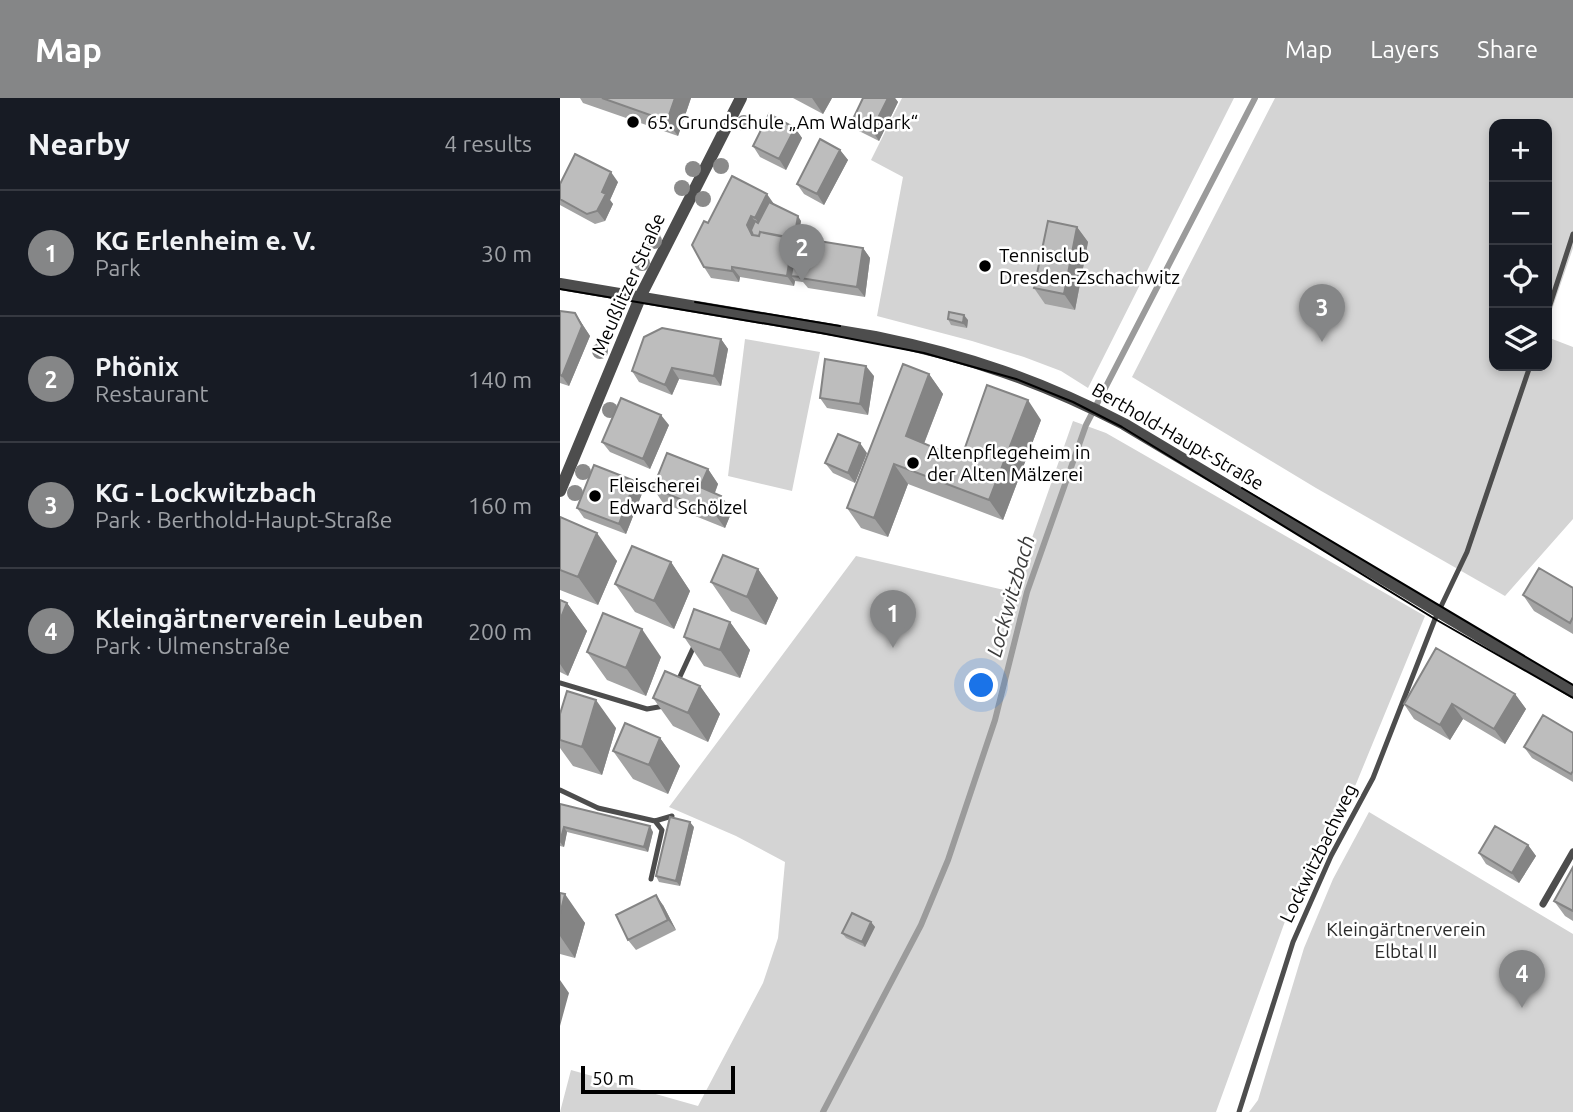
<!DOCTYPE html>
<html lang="en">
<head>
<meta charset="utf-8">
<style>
  :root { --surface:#171b24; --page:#20242c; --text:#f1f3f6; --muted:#9ea1a6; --line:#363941; --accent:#858687 }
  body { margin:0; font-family:Ubuntu,sans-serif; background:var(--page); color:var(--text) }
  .controls { position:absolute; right:21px; top:21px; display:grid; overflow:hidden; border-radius:14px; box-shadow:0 4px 10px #0003 }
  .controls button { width:63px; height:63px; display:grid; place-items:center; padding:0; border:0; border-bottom:2px solid var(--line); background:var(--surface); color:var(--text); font:35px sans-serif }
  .scale { position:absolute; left:21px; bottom:18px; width:154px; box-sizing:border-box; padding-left:7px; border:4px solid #000; border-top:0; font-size:19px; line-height:24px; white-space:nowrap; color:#000; -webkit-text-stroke:5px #fff; paint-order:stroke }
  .you { position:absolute; left:422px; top:588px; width:24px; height:24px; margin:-18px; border:5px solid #fff; border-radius:50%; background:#1a73e8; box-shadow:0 0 0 10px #1a73e833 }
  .badge { display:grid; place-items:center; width:46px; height:46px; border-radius:50%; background:var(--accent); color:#fff; font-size:23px; font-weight:700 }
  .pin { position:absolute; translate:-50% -58px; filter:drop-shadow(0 2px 4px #0008) }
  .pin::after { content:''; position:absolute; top:37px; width:24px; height:21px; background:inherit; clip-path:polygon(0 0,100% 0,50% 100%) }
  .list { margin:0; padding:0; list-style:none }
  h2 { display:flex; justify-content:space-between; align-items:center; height:91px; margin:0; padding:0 28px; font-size:30px }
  h2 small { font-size:23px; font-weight:400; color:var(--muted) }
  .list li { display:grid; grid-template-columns:46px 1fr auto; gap:21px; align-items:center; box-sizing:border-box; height:126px; padding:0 28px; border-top:2px solid var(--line) }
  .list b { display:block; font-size:26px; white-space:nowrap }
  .list p { margin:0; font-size:23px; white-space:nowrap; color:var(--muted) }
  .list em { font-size:23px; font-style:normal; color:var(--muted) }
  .icon { flex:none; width:38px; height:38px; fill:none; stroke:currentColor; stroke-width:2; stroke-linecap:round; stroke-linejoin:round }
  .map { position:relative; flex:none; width:1013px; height:1014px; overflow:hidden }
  header { display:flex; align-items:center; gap:42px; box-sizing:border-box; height:98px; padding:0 35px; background:var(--accent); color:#fff }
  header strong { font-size:33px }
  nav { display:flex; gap:38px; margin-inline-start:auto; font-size:24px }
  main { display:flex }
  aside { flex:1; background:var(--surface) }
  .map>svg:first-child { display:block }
</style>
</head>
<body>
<header>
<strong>Map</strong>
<nav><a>Map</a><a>Layers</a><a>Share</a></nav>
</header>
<main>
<aside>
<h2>Nearby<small>4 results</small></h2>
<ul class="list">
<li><span class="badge">1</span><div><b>KG Erlenheim e. V.</b><p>Park</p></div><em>30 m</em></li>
<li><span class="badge">2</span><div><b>Phönix</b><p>Restaurant</p></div><em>140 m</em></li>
<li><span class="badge">3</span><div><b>KG - Lockwitzbach</b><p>Park · Berthold-Haupt-Straße</p></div><em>160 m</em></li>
<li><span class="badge">4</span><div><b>Kleingärtnerverein Leuben</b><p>Park · Ulmenstraße</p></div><em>200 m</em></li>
</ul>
</aside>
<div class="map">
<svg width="1013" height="1014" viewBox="0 0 1013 1014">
  <rect width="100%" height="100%" fill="#fff"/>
  <path fill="#d4d4d4" d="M342,0H674L528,290L501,273L464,259L412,243L317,218L343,79L311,62Z
    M715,0H1013V150L987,226V26H934V268H987V239L1013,249V421L945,498L756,390L572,279Z
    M185,241L260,254L232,393L168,378Z
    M513,323L546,335L865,518L796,686L732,804L656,1014H0L11,972L138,1008L203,885L218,840L225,764L176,738L109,709L296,458L453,494Z
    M809,714L1013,836V1014H689L698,1002L744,850L773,781Z"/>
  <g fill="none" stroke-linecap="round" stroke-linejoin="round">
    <path stroke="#9b9b9b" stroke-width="6" d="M263,1014L361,827L388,762L435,622L467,494L526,327L695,0"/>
    <path stroke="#4d4d4d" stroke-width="5" d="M987,216L1013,136
      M0,585L87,611L104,608
      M117,585L135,546
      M0,692L38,710L95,723L112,718
      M91,781L102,732L95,723
      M679,1014L733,844L771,758L813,680L875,521L907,454L970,268"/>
    <path stroke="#4d4d4d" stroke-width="7" d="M983,806L1013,754"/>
    <path stroke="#4d4d4d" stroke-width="12" d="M0,186L315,239C408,258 480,283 564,326L1013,594
      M0,393L82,195L181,0"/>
    <path stroke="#000" stroke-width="2" d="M0,191L261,235L364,255L456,281L513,304L562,329L875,521L1013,600
      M135,204L280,228
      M682,390L1013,587"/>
  </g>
  <g fill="#8a8a8a">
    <circle cx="184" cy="25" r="8"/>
    <circle cx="161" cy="68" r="8"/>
    <circle cx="133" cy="71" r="8"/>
    <circle cx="122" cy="90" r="8"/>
    <circle cx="143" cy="101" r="8"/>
    <circle cx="94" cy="143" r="8"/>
    <circle cx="82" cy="165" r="8"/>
    <circle cx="40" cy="253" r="8"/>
    <circle cx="50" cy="312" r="8"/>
    <circle cx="23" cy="374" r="8"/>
    <circle cx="15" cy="395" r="8"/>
  </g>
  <path fill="#a3a3a3" d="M20,0H131L118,38L23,5Z
    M233,0H272L263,16Z
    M303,0H335L338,4L319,43L299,33L292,23Z
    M235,30L242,40L226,72L200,59L193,48Z
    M280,52L288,62L264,107L244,96L237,86Z
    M58,84L50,102L53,106L45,123L35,126L0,107V86Z
    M214,106L241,123L237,146L240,151L303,150L310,160L305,199L248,190L243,184L235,183L234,188L180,179L179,184L151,180L144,169L148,125Z
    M517,129L528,144L515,212L485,206L474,190Z
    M0,213L15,215L30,238L9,288L0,285Z
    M388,221L408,222L407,230L391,227Z
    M161,241L168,251L161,288L119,281L112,297L79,284L72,273Z
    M369,276L383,296L364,346L401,361L481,322L443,422L348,386L328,439L301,430L287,410Z
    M314,278L308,317L267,310L260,300Z
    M109,327L90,371L50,354L42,344Z
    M307,355L295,385L273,375L265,365Z
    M148,371L158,386L155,395L161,398L172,413L165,430L103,405L93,390Z
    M83,393L66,436L24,420L17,410Z
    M0,419L57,463L38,507L0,492Z
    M111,464L130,493L114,531L75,514L55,486Z
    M198,471L218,500L206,527L171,513L151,484Z
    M1013,490V536L974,513L963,497Z
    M0,502L7,505L27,533L8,578L0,574Z
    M170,524L190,552L180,580L144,568L124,539Z
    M27,554L101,559L86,598L47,582Z
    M140,588L160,616L148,644L113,628L93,600Z
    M955,596L966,611L945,646L903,621L890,642L854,621L844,606Z
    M0,616L56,630L42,677L13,668L0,650Z
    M1013,635V684L972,660L964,649Z
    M100,640L120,668L108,696L73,681L53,653Z
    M0,706L93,734L88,754L7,734L4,749L0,748Z
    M134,729L120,788L99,784L96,778Z
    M968,747L976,758L959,785L926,766L919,755Z
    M1013,769V823L1005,818L994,803Z
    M0,795L25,825L15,860L0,856Z
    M103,807L116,832L76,852L68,842Z
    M311,824L315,829L305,849L286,840L282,835Z"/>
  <path fill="#848484" d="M115,0H131L118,38L107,23Z
    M252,0H272L263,16Z
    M328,0H335L338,4L319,43L312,32Z
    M235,30L242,40L226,72L219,61Z
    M280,52L288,62L264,107L257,96Z
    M51,74L58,84L50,102L53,106L45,123L37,113L42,94Z
    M207,96L214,106L202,130L195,120Z
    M191,118L199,128L196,142L187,127Z
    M238,118L241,123L237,146L241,150L231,178L235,183L234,188L227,178Z
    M517,129L528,144L515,212L504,196Z
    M303,150L310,160L305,199L297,189Z
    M172,169L180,179L179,184L172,173Z
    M15,215L30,238L9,288L2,278Z
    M404,217L408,222L407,230L403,225Z
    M161,241L168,251L161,288L154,278Z
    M306,268L314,278L308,317L300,306Z
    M112,270L119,281L112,297L105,287Z
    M369,276L383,296L359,358L346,338Z
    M468,302L481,322L443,422L429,402Z
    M101,317L109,327L90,371L83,361Z
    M300,345L307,355L295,385L288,375Z
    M334,366L348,386L328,439L314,420Z
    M148,371L158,386L151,404L140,389Z
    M75,383L83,393L66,436L59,426Z
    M161,398L172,413L165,430L154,415Z
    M37,435L57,463L38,507L18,479Z
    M111,464L130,493L114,531L94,503Z
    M198,471L218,500L206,527L187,499Z
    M7,505L27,533L8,578L0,566V522Z
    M170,524L190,552L180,580L160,552Z
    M82,531L101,559L86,598L66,570Z
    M140,588L160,616L148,644L128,615Z
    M955,596L966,611L945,646L934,631Z
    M36,602L56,630L42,677L22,649Z
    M892,606L903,621L890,642L880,627Z
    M100,640L120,668L108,696L89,667Z
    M130,724L134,729L120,788L116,783Z
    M90,728L93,734L88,754L84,749Z
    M4,729L7,734L4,749L0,744Z
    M968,747L976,758L959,785L952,775Z
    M5,796L25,825L15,860L0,838V816Z
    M96,797L103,807L116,832L108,822Z
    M311,824L315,829L305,849L302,844Z
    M0,882L9,895L0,928Z"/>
  <path fill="#bdbdbd" stroke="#848484" stroke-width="2" d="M42,0H115L107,23Z
    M303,0H328L312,32L292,23Z
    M209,16L235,30L219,61L193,48Z
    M260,41L280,52L257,96L237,86Z
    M15,56L51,74L42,94L46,96L37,113L27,116L0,101V86Z
    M172,78L207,96L195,120L191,118L187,127L192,137L199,138L200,134L233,140L227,178L172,169V173L144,169L132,147L144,123L148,125Z
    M209,104L238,118L234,141L200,134L199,138L193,137L191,132L195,123L198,125Z
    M488,123L517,129L504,196L474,190Z
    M246,141L303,150L297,189L240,180Z
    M236,150L245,151L240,179L231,178Z
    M0,213L15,215L22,228L2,278L0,277Z
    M389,214L404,217L403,225L388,221Z
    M102,230L161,241L154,278L112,270L105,287L72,273L84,239Z
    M265,261L306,268L300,306L260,300Z
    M343,266L369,276L346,338L401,361L427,287L468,302L429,402L334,366L314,420L287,410Z
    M61,300L101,317L83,361L42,344Z
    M278,336L300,345L288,375L265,365Z
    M107,355L148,371L140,389L161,398L154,415L93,390Z
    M34,367L75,383L59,426L17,410Z
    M0,419L37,435L18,479L0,472Z
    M72,448L111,464L94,503L55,486Z
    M163,457L198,471L187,499L151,484Z
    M979,470L1013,490V519L1010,525L963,497Z
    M0,502L7,505L0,522Z
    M134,511L170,524L160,552L124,539Z
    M43,515L82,531L66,570L27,554Z
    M876,550L955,596L934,631L892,606L880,627L844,606Z
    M105,573L140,588L128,615L93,600Z
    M7,593L36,602L22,649L0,642V616Z
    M983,617L1013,635V673L1011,676L964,649Z
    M65,625L100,640L89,667L53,653Z
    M0,706L90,728L84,749L4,729L0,744Z
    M110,719L130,724L116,783L96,778Z
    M935,728L968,747L952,775L919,755Z
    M1013,769V813L994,803Z
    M0,795L5,796L0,816Z
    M96,797L108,822L68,842L56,817Z
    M292,815L311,824L302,844L282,835Z"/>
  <g fill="#000" stroke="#fff" stroke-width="2.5">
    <circle cx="73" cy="24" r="7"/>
    <circle cx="425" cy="168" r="7"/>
    <circle cx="353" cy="365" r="7"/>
    <circle cx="35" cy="398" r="7"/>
  </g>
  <g text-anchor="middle" stroke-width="5" stroke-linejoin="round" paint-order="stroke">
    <g font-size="19" fill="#000" stroke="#fff" text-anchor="start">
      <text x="87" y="31">65. Grundschule „Am Waldpark“</text>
      <text x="439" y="164">Tennisclub<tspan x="439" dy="22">Dresden-Zschachwitz</tspan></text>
      <text x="367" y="361">Altenpflegeheim in<tspan x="367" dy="22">der Alten Mälzerei</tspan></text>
      <text x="49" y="394">Fleischerei<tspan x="49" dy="22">Edward Schölzel</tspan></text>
    </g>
    <g font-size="19" fill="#000" stroke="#fff">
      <text transform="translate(68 186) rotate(-66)" y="7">Meußlitzer Straße</text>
      <text transform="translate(618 338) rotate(30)" y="7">Berthold-Haupt-Straße</text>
      <text transform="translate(758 755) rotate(-64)" y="7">Lockwitzbachweg</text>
    </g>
    <g font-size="19" fill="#2b2b2b" stroke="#fff">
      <text x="846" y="838">Kleingärtnerverein<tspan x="846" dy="22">Elbtal II</tspan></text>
    </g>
    <g font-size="21" font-style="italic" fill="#3c3c3c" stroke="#fff">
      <text transform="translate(451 498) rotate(-74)" y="7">Lockwitzbach</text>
    </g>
  </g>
</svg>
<div class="controls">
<button>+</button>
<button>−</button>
<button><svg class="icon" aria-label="locate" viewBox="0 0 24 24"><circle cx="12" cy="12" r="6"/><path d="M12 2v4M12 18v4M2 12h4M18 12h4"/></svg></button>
<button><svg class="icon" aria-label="layers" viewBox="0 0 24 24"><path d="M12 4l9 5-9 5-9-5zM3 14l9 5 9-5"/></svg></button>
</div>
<div class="scale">50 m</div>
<div class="you"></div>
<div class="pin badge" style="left:333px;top:550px">1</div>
<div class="pin badge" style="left:242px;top:184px">2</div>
<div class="pin badge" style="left:762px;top:244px">3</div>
<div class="pin badge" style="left:962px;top:910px">4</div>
</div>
</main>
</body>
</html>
